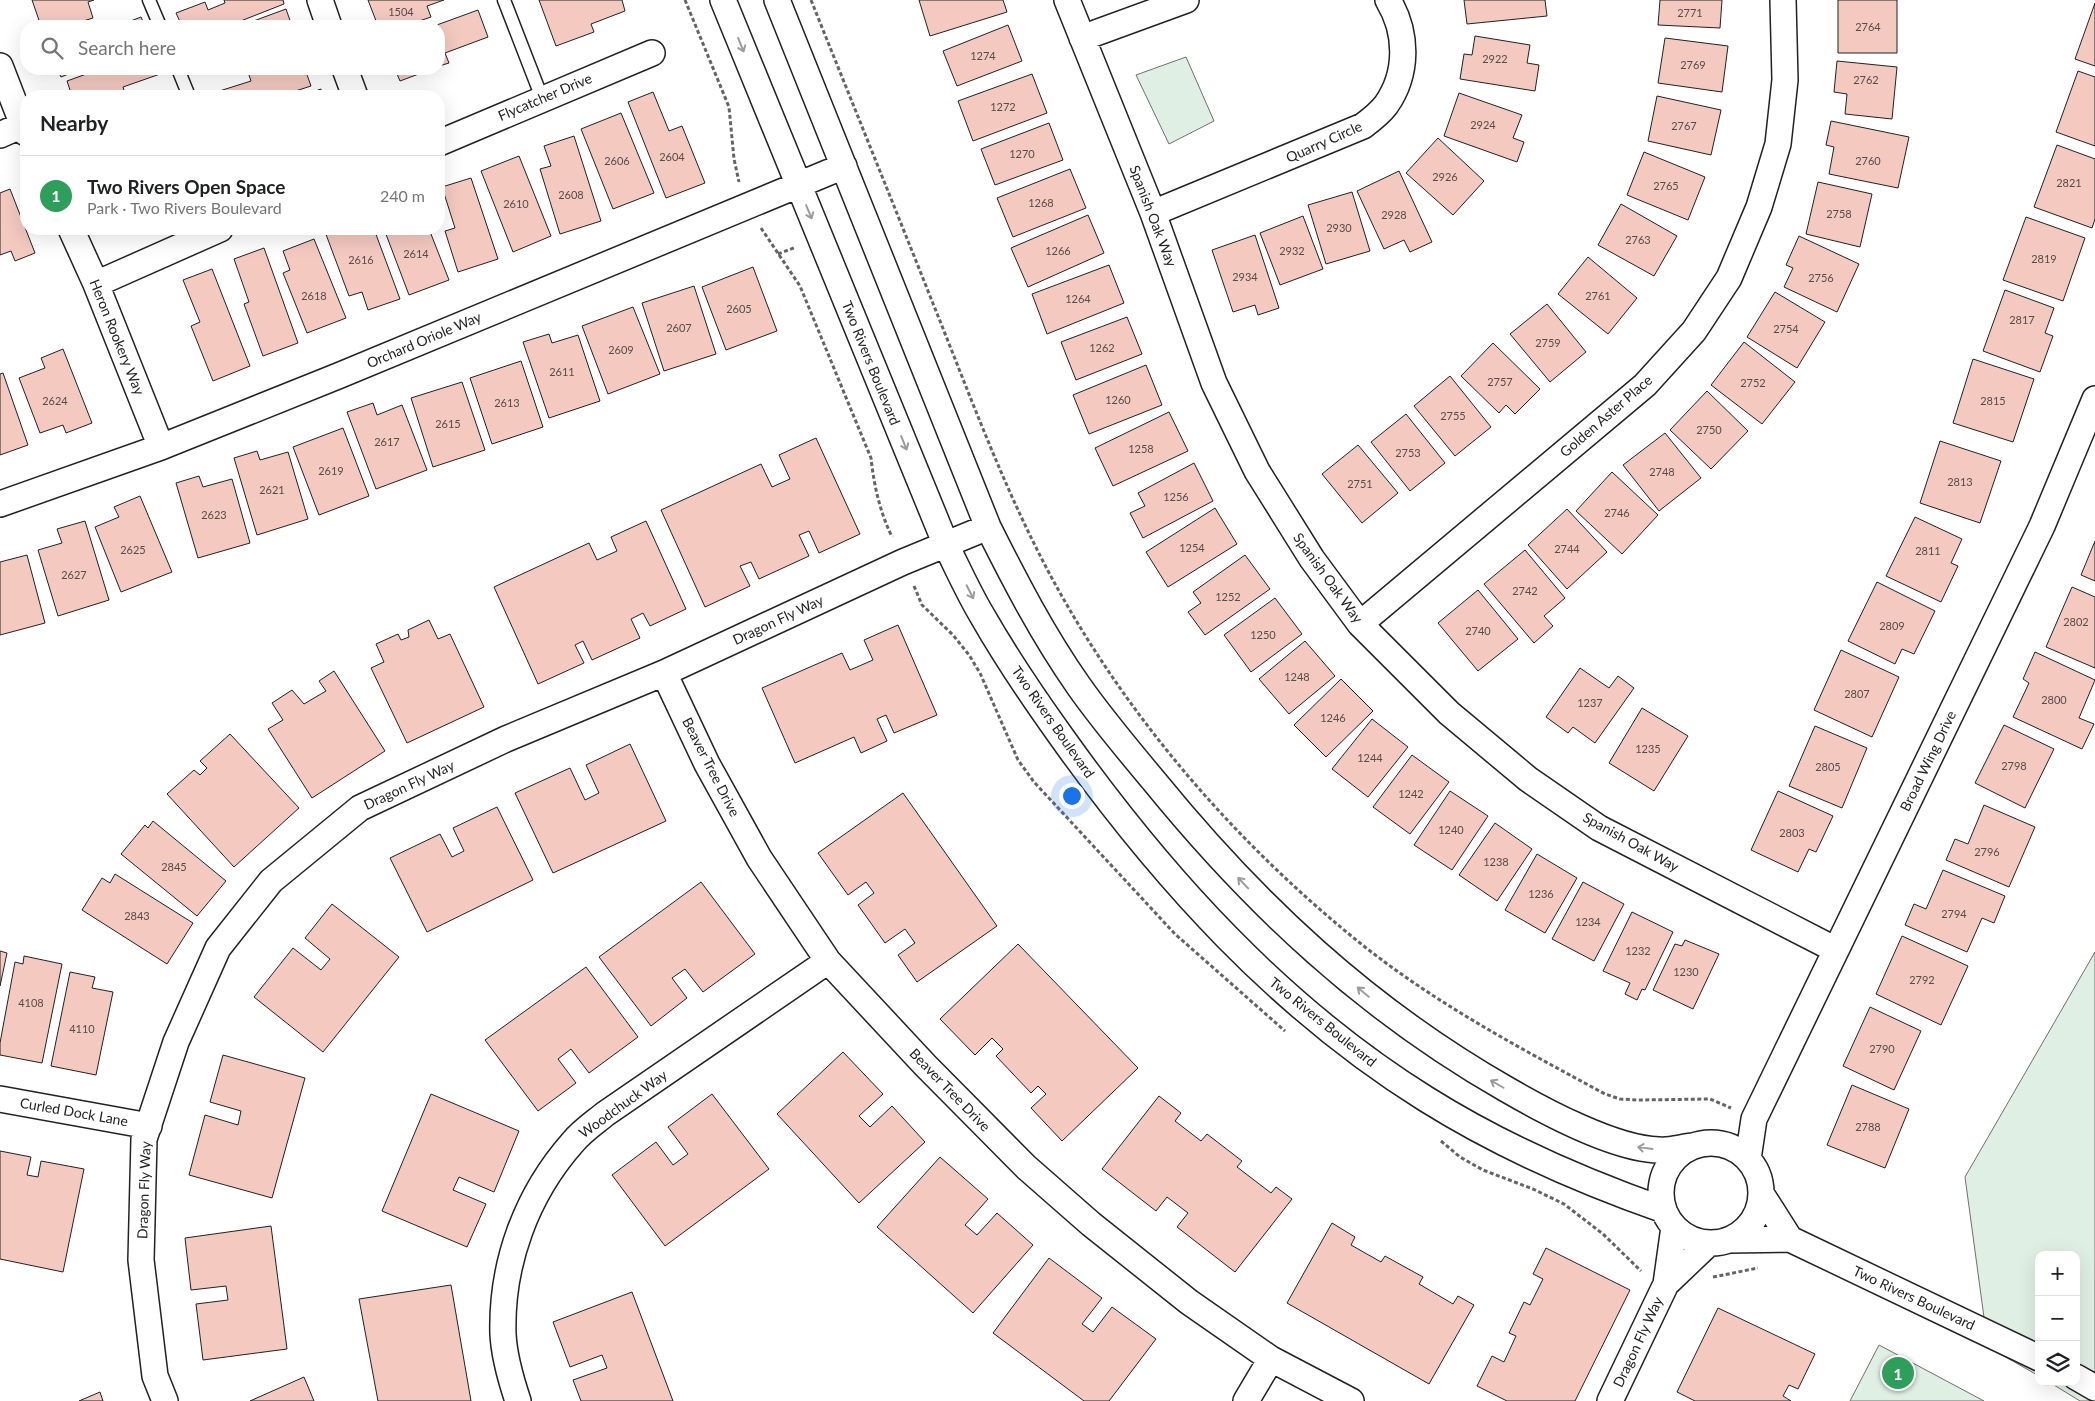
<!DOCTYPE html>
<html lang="en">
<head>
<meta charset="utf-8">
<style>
  :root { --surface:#fff; --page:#f2f2f2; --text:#202124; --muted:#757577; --line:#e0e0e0; --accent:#c62828 }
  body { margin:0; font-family:Lato,sans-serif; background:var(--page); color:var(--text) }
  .controls { position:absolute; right:15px; bottom:15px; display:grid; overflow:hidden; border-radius:10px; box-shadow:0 5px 20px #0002 }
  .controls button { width:45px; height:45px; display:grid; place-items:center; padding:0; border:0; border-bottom:1px solid var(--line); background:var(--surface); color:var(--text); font:25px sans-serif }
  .you { position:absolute; left:1071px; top:795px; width:18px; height:18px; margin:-12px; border:4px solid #fff; border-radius:50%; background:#1a73e8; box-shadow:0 0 0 8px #1a73e833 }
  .badge { display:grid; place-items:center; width:32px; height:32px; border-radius:50%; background:var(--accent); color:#fff; font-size:16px; font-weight:700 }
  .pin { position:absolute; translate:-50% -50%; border:2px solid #fff; box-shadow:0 1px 5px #0006 }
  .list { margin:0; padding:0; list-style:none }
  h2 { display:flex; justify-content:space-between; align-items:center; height:65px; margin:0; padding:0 20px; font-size:21px }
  h2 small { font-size:16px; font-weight:400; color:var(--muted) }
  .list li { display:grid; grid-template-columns:32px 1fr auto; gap:15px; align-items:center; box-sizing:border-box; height:80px; padding:0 20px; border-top:1px solid var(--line) }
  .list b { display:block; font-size:19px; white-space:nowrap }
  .list p { margin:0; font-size:16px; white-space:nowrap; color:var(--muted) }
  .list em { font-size:16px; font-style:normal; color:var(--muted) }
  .icon { flex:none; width:28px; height:28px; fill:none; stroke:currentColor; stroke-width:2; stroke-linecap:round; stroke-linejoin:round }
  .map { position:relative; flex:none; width:2095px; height:1401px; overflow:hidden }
  .search { position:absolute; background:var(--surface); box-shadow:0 5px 20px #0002; left:20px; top:20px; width:425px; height:55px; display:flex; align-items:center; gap:12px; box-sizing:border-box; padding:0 18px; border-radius:20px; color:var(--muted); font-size:19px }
  .panel { position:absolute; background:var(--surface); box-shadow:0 5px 20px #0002; left:20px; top:90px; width:425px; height:145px; border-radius:20px }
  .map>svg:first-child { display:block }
</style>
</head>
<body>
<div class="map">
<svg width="2095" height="1401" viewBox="0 0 2095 1401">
  <rect width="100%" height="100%" fill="#fff"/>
  <path fill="#e0efe3" stroke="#6f6f6f" d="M1186,57L1214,121L1169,144L1136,75Z
    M2095,952V1401H2080L2049,1382H2076V1255H2039V1376L1988,1347L1965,1177Z
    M1879,1345L1984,1401H1850Z"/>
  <path fill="#f3c9c0" stroke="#222" d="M32,0H94L88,2L93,18L67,26H41Z
    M224,0H283L284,4L228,26H182L176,13L205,2L208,10L225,3Z
    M368,0H444L427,6L431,17L405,26H378Z
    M539,0H622L625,11L591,24L594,32L556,46Z
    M919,0H1003L1007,12L930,36Z
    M1464,0H1545L1547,16L1467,24Z
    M1660,0H1722L1720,28L1658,25Z
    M1838,0H1897V53H1838Z
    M2095,3V66L2075,59Z
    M286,9L292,26H240Z
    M478,10L488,37L445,53L449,63L439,66V26H434Z
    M141,17L145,26H118Z
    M97,22L99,26H86Z
    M1008,25L1022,61L957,86L943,51Z
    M1475,36L1530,45L1527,63L1539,65L1535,91L1460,79L1464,54L1472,55Z
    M1665,38L1728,46L1722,92L1658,83Z
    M1837,61L1897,67L1892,119L1845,114L1847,94L1834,92Z
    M57,69H81L61,77Z
    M100,69H161L163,73L123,87L126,96H72L67,81Z
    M247,69H305L311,86L280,96H211L210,94L251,81Z
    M395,69H432L400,81Z
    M2078,71L2095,77V146L2056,132Z
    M1032,74L1047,113L973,141L958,101Z
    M321,89L323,96H301Z
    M653,92L669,131L682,126L705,183L666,198L628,102Z
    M1459,93L1522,115L1513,138L1524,142L1517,162L1444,136Z
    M1657,96L1721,110L1711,155L1648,141Z
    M621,113L654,193L613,209L581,129Z
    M1831,121L1909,137L1898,188L1829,174L1834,147L1826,145Z
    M1049,123L1063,160L995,185L981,149Z
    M574,136L601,221L560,234L540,169L551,166L544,146Z
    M1438,138L1484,181L1453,215L1406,173Z
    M2057,145L2095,159V219L2092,228L2034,207Z
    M1644,152L1705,177L1688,220L1627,195Z
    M519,156L551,236L513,252L481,171Z
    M1070,169L1086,208L1013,237L997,198Z
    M1399,171L1432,242L1410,252L1404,240L1384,249L1357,191Z
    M471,178L498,259L458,272L445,231L455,228L442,187Z
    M1818,182L1872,194L1860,247L1806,234Z
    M10,189L35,253L15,261L11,251L0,255V193Z
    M1352,192L1370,251L1326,264L1308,205Z
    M1621,204L1677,236L1654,276L1598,245Z
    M1088,215L1104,253L1028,287L1011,248Z
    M1303,216L1323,269L1280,285L1260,233Z
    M2026,217L2085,238L2063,301L2003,280Z
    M324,229H374L400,299L368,310L362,292L349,296Z
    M384,229H429L449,280L409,295Z
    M1255,235L1279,308L1258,315L1255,305L1233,312L1212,250Z
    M1799,236L1859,264L1837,312L1784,287L1793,268L1786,265Z
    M314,239L346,318L307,333L283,273L290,270L283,251Z
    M264,248L298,343L263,356L244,304L249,302L234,259Z
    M1588,257L1637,298L1608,334L1558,294Z
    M1109,265L1124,303L1047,334L1032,294Z
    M753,267L777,331L726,350L702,287Z
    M212,269L250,366L213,381L191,326L200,322L183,280Z
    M694,286L716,354L664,371L642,303Z
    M2005,290L2054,308L2045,333L2053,336L2040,372L1983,351Z
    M1775,292L1825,322L1797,368L1747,337Z
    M1547,304L1586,352L1550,382L1510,334Z
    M633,307L660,374L608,394L582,326Z
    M1127,317L1142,354L1076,380L1061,342Z
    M549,334L552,343L578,335L600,401L549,418L523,342Z
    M1744,342L1795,382L1762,424L1711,385Z
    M1493,343L1540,389L1515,414L1506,405L1499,413L1461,376Z
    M63,349L92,423L66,433L63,425L40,433L19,378L45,368L41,358Z
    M1973,359L2034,379L2013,442L1953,423Z
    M521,361L543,427L492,444L470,378Z
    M1146,365L1162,405L1089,434L1073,395Z
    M3,373L28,445L0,455V374Z
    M1450,376L1491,427L1455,456L1414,406Z
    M462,382L485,450L433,467L411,398Z
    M1707,391L1748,431L1711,469L1670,430Z
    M373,403L377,415L402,405L427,470L376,489L347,412Z
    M1169,412L1188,451L1113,486L1095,448Z
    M1406,414L1445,463L1410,491L1371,442Z
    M343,428L369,496L319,515L293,447Z
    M1665,433L1701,478L1659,511L1623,465Z
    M816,438L860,534L819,553L809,531L799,535L809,556L759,579L751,562L740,566L750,586L705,607L661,510L761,464L772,487L790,479L779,455Z
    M1940,441L2001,461L1980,523L1920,503Z
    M1358,445L1398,493L1362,523L1322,474Z
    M257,451L260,460L288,452L308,519L257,535L234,458Z
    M1194,463L1213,501L1143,538L1130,513L1145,506L1138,493Z
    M1612,472L1658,515L1622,554L1576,511Z
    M199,476L203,487L232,479L250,543L198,558L176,483Z
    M140,496L172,572L121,592L95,527L119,517L114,507Z
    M1215,508L1237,544L1168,587L1146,552Z
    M1567,509L1607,552L1567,589L1528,545Z
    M1915,517L1962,539L1951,563L1958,566L1941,602L1886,576Z
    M85,521L109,600L58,616L38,550L62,543L57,529Z
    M646,521L686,609L650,626L643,613L631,619L640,638L592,660L583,641L575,645L584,663L538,684L494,587L589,543L597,560L617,551L611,537Z
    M2095,541V581L2081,575Z
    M1525,550L1565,598L1544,616L1553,626L1534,643L1484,584Z
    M27,555L45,623L0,635V562Z
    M1245,555L1270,589L1205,635L1188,612L1201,603L1193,592Z
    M1877,582L1935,611L1914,654L1902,649L1895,664L1848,641Z
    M2072,587L2095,597V668L2046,647Z
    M1478,590L1518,639L1478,671L1438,623Z
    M1275,598L1302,634L1251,672L1224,635Z
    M429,620L438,639L450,634L484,707L407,743L371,668L384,662L376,644L398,634L401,640L409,637L408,630Z
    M898,625L937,715L894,733L886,715L877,719L887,741L861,753L854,737L795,763L762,688L842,653L850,670L873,660L864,640Z
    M1305,641L1335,676L1289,714L1259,679Z
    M1841,650L1899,677L1872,737L1814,710Z
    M2035,652L2095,680L2079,718L2094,724L2082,749L2013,717L2029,683L2023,679Z
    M1580,668L1609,688L1618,676L1634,688L1595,743L1573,727L1568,733L1546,717Z
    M334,671L385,751L312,798L268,729L283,720L272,703L292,690L304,704L326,691L319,681Z
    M1341,679L1373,711L1326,757L1294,725Z
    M1642,708L1688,736L1654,791L1609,763Z
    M1372,719L1408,747L1368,797L1332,769Z
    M2004,725L2054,749L2025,808L1975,783Z
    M1815,726L1867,748L1842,808L1789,786Z
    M230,734L299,808L234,867L167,794L194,770L200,775L207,768L200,761Z
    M630,744L666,821L553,873L515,793L570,768L585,800L599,793L586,765Z
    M1412,755L1449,782L1410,834L1373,807Z
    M1450,791L1488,816L1452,870L1414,845Z
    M1778,791L1833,816L1816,852L1809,849L1798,872L1751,850Z
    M903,793L997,926L917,982L898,955L915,943L905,929L885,943L858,905L874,893L866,882L848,895L818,853Z
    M1984,805L2035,827L2009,887L1946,860L1955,839L1968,844Z
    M497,807L533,880L427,932L390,858L440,834L452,857L464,851L453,828Z
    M153,821L226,881L197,916L121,854L145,825L148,828Z
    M1495,823L1532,849L1497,901L1459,875Z
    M1537,854L1577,878L1545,933L1505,910Z
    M1943,870L2005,896L1994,923L1982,918L1967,952L1905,925L1914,904L1926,909Z
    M115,874L193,923L167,964L82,910L102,878L110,883Z
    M701,882L755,954L703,992L685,969L672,978L687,998L651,1026L599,957Z
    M1583,882L1624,904L1594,961L1552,939Z
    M332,904L399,957L323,1052L254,997L293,948L321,970L330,959L305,938Z
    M1632,912L1673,932L1645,990L1642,989L1637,1000L1625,994L1630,983L1603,971Z
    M1902,936L1968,966L1941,1025L1876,994Z
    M1685,940L1719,954L1693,1009L1653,990L1675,944L1682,946Z
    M1018,944L1138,1068L1062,1141L1031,1108L1046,1094L1038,1086L1031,1093L996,1056L1003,1049L992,1038L975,1055L940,1019Z
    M0,951L7,953L0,986Z
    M24,956L62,964L42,1063L0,1055V1043L15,962L23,964Z
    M586,967L638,1037L589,1073L571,1049L558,1059L576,1083L538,1111L485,1040Z
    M70,972L95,977L92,988L113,992L96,1075L51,1066Z
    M1870,1007L1921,1031L1894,1090L1843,1066Z
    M843,1052L883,1094L859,1116L870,1127L892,1106L925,1142L859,1203L777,1114Z
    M223,1055L305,1078L272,1198L189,1175L205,1115L238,1125L241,1111L210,1102Z
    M1852,1085L1909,1109L1885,1168L1827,1145Z
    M431,1094L519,1131L494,1192L459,1177L453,1190L486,1204L467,1247L382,1211Z
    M712,1094L769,1169L665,1246L612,1175L656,1142L673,1165L688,1154L668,1127Z
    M1159,1096L1181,1113L1175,1121L1201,1141L1207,1134L1242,1161L1237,1167L1271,1193L1276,1187L1292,1199L1235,1272L1177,1227L1188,1213L1167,1197L1156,1211L1102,1169Z
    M0,1151L31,1157L27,1175L38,1177L41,1161L84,1169L63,1272L0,1259Z
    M940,1157L988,1199L965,1225L977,1235L997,1213L1033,1245L973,1313L877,1227Z
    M1332,1223L1355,1237L1351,1245L1381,1262L1385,1256L1423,1277L1419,1284L1453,1304L1458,1296L1474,1305L1429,1384L1287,1303Z
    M271,1226L287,1349L203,1360L196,1304L228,1300L226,1286L191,1290L185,1238Z
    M1546,1248L1630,1290L1575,1401H1507L1477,1386L1492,1356L1504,1362L1516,1336L1509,1333L1524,1302L1530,1305L1543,1279L1533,1274Z
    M1049,1258L1102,1298L1082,1324L1093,1332L1112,1307L1156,1339L1109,1401H1084L993,1333Z
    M451,1285L471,1401H378L359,1299Z
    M632,1292L673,1401H581L573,1380L607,1368L602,1355L570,1367L553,1322Z
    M1718,1308L1815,1354L1798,1389L1789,1385L1783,1396L1791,1401H1695L1677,1392Z
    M304,1377L314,1401H250Z
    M100,1392L103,1401H79Z"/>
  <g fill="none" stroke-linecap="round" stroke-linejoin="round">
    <g stroke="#222" stroke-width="15">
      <path id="lane" d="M149,0L160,26
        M504,0L542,98
        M178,69L189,96"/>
    </g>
    <g stroke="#222" stroke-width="28">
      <path id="street" d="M320,0L329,26
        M723,0L946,545C958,569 969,594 983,617C1007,659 1035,700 1063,739C1163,879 1280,1008 1426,1099C1501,1146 1581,1181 1664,1210
        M777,0L988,527C1015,581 1043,635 1078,685C1101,718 1128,750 1154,781C1255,905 1366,1009 1506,1089C1544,1111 1615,1149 1659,1150C1670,1151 1682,1147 1693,1146
        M1067,0L1153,213L1214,383L1257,471L1312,559L1360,624L1449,713L1528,779L1599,828L1836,950
        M1082,38L1186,0
        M0,66L26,133
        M345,69L355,96
        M0,135L22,125
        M439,143L652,53
        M1153,213L1363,126C1371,120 1380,113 1386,105C1408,74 1408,33 1388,0
        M71,229L96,284L161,447
        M96,284L220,229
        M0,504L161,447L338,376L844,166
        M1360,624L1645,385L1694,331L1729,278L1759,207L1778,144L1785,80L1783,0
        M664,673L707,764L759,858L828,961L925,1065L1026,1167L1091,1224L1189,1302L1271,1359L1351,1401
        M0,1099L149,1126
        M1661 1193a50 50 0 1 1 100 0a50 50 0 1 1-100 0Z
        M1748,1159L1754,1119L2042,526L2095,399
        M1790,1239L2039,1358
        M1728,1240L1790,1239L1762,1195
        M1666,1284L1709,1243
        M2076,1377L2095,1388
        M165,1401L155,1376L141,1260L144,1139L176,1042L218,948L271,881L360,808L506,739L664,673L903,562L988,527
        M518,1401C511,1380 504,1356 503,1334C501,1264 526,1195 573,1142C582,1131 594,1123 605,1114L828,961
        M1246,1401L1271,1359
        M1610,1401L1666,1284L1674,1227"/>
    </g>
    <path stroke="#646464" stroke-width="3" stroke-dasharray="4 2.5" stroke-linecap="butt" d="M685,0L729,107L734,159L739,182
      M811,0C852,102 893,203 934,306C971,398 1006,494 1054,582C1130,721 1237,844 1360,943C1436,1004 1520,1048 1605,1094L1620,1099L1638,1100L1710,1099L1731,1108
      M761,228L800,286L871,458C874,486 880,512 892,537
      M778,254L796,247
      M914,586L922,605L953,635L969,655L980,673L1018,760L1034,782L1175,934L1285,1031
      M1441,1141L1460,1157L1483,1170L1533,1189L1564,1204L1603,1234L1641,1271
      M1713,1277L1758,1268"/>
    <use href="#lane" stroke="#fff" stroke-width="12"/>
    <use href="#street" stroke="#fff" stroke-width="25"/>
  </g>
  <defs><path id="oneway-shaft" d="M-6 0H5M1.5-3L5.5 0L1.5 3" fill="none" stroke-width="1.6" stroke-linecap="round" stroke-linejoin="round" transform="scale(1.25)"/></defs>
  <g stroke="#9c9c9c">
    <use href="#oneway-shaft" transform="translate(741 45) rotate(68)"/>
    <use href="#oneway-shaft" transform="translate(809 212) rotate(67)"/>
    <use href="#oneway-shaft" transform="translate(904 443) rotate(68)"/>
    <use href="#oneway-shaft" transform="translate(970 592) rotate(63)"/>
    <use href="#oneway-shaft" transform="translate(1243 883) rotate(-134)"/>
    <use href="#oneway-shaft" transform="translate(1363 992) rotate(-140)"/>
    <use href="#oneway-shaft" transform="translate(1497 1084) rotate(-150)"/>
    <use href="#oneway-shaft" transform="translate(1645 1148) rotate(-172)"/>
  </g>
  <g text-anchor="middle" stroke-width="4" stroke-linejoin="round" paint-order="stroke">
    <g font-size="11" fill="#564c4a">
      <text x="401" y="16">1504</text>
      <text x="1690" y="17">2771</text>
      <text x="1868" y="31">2764</text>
      <text x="983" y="60">1274</text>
      <text x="1495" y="63">2922</text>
      <text x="1693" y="69">2769</text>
      <text x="1866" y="84">2762</text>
      <text x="1003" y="111">1272</text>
      <text x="1483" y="129">2924</text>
      <text x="1684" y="130">2767</text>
      <text x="1022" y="158">1270</text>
      <text x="672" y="161">2604</text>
      <text x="617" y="165">2606</text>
      <text x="1868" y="165">2760</text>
      <text x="1445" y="181">2926</text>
      <text x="2069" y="187">2821</text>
      <text x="1666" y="190">2765</text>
      <text x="571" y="199">2608</text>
      <text x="1041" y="207">1268</text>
      <text x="516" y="208">2610</text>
      <text x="1839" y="218">2758</text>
      <text x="1394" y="219">2928</text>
      <text x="1339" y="232">2930</text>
      <text x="1638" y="244">2763</text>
      <text x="1058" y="255">1266</text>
      <text x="1292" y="255">2932</text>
      <text x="416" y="258">2614</text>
      <text x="2044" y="263">2819</text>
      <text x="361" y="264">2616</text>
      <text x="1245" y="281">2934</text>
      <text x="1821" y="282">2756</text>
      <text x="314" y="300">2618</text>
      <text x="1598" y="300">2761</text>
      <text x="1078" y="303">1264</text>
      <text x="739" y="313">2605</text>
      <text x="2022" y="324">2817</text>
      <text x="679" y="332">2607</text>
      <text x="1786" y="333">2754</text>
      <text x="1548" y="347">2759</text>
      <text x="1102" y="352">1262</text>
      <text x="621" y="354">2609</text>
      <text x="562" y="376">2611</text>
      <text x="1500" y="386">2757</text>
      <text x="1753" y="387">2752</text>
      <text x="1118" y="404">1260</text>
      <text x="55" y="405">2624</text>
      <text x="1993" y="405">2815</text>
      <text x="507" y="407">2613</text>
      <text x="1453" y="420">2755</text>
      <text x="448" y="428">2615</text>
      <text x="1709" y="434">2750</text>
      <text x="387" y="446">2617</text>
      <text x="1141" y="453">1258</text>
      <text x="1408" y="457">2753</text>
      <text x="331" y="475">2619</text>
      <text x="1662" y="476">2748</text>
      <text x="1960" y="486">2813</text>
      <text x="1360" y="488">2751</text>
      <text x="272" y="494">2621</text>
      <text x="1176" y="501">1256</text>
      <text x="1617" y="517">2746</text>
      <text x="214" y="519">2623</text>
      <text x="1192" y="552">1254</text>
      <text x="1567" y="553">2744</text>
      <text x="133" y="554">2625</text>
      <text x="1928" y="555">2811</text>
      <text x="74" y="579">2627</text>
      <text x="1525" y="595">2742</text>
      <text x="1228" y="601">1252</text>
      <text x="2076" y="626">2802</text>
      <text x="1892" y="630">2809</text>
      <text x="1478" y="635">2740</text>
      <text x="1263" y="639">1250</text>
      <text x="1297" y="681">1248</text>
      <text x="1857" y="698">2807</text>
      <text x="2054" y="704">2800</text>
      <text x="1590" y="707">1237</text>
      <text x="1333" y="722">1246</text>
      <text x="1648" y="753">1235</text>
      <text x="1370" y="762">1244</text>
      <text x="2014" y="770">2798</text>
      <text x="1828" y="771">2805</text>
      <text x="1411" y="798">1242</text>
      <text x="1451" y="834">1240</text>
      <text x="1792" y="837">2803</text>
      <text x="1987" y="856">2796</text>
      <text x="1496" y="866">1238</text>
      <text x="174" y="871">2845</text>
      <text x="1541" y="898">1236</text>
      <text x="1954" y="918">2794</text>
      <text x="137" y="920">2843</text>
      <text x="1588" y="926">1234</text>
      <text x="1638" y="955">1232</text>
      <text x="1686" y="976">1230</text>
      <text x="1922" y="984">2792</text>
      <text x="31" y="1007">4108</text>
      <text x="82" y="1033">4110</text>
      <text x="1882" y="1053">2790</text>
      <text x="1868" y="1131">2788</text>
    </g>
    <g font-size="14" fill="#222" stroke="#fff">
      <text transform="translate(545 97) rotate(-23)" y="5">Flycatcher Drive</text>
      <text transform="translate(1324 142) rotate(-24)" y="5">Quarry Circle</text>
      <text transform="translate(1153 216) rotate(69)" y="5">Spanish Oak Way</text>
      <text transform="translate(117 337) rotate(68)" y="5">Heron Rookery Way</text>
      <text transform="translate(424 340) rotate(-23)" y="5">Orchard Oriole Way</text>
      <text transform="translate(871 363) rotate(68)" y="5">Two Rivers Boulevard</text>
      <text transform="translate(1606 416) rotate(-41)" y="5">Golden Aster Place</text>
      <text transform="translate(1328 578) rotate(54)" y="5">Spanish Oak Way</text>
      <text transform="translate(778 620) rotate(-25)" y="5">Dragon Fly Way</text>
      <text transform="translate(1053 722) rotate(55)" y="5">Two Rivers Boulevard</text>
      <text transform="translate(1928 761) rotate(-64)" y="5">Broad Wing Drive</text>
      <text transform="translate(711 767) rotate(63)" y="5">Beaver Tree Drive</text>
      <text transform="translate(409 785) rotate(-25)" y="5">Dragon Fly Way</text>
      <text transform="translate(1631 842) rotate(29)" y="5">Spanish Oak Way</text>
      <text transform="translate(1323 1022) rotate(39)" y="5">Two Rivers Boulevard</text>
      <text transform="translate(950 1090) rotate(46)" y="5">Beaver Tree Drive</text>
      <text transform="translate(623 1104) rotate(-36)" y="5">Woodchuck Way</text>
      <text transform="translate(74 1112) rotate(10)" y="5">Curled Dock Lane</text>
      <text transform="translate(144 1190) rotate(-88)" y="5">Dragon Fly Way</text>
      <text transform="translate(1914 1298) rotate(25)" y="5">Two Rivers Boulevard</text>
      <text transform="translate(1638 1342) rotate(-65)" y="5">Dragon Fly Way</text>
    </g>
  </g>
</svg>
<div class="controls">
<button>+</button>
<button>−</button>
<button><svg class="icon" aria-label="layers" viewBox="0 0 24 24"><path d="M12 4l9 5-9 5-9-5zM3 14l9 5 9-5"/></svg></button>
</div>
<div class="you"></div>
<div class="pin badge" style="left:1898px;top:1373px;background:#2e9e5b">1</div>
<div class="search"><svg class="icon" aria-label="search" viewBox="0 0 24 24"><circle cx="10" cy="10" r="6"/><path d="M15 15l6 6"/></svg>Search here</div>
<section class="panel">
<h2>Nearby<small></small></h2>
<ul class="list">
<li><span class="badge" style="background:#2e9e5b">1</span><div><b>Two Rivers Open Space</b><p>Park · Two Rivers Boulevard</p></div><em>240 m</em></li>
</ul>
</section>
</div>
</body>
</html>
